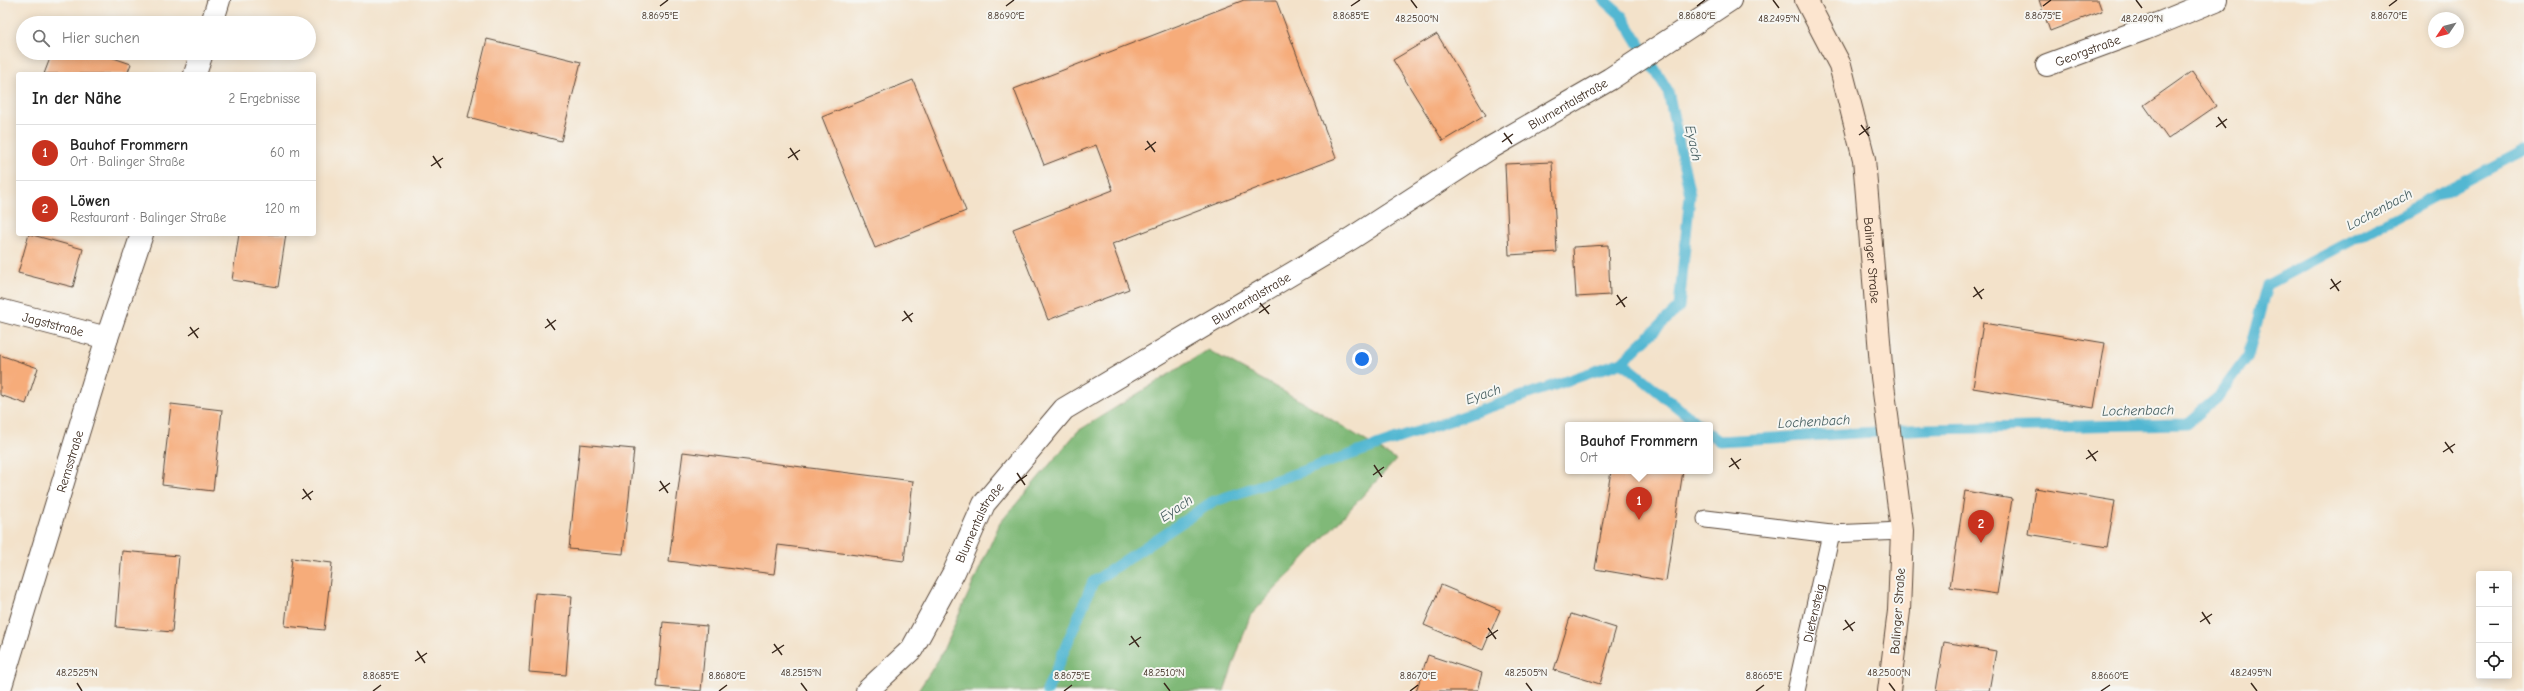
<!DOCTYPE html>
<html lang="de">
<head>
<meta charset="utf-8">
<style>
  :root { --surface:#fff; --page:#f6f6f6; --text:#222; --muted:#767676; --line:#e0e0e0; --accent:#c8321e }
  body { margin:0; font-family:"Comic Neue",sans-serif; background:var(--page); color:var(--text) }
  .controls { position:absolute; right:12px; bottom:12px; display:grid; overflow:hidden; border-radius:4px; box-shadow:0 2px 10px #0003 }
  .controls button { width:36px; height:36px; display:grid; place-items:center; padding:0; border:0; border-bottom:1px solid var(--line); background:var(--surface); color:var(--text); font:20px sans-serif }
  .compass { position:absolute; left:2428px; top:12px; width:36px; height:36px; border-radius:50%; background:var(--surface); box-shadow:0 2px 10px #0003; rotate:235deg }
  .you { position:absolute; left:1362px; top:359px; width:14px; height:14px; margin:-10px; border:3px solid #fff; border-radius:50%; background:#1a73e8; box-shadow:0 0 0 6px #1a73e833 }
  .badge { display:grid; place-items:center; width:26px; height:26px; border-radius:50%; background:var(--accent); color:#fff; font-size:13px; font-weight:700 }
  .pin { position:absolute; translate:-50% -33px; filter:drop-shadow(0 1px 2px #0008) }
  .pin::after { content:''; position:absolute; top:21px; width:14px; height:12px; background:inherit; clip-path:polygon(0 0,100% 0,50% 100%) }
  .popup { position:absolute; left:1565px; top:422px; width:148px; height:52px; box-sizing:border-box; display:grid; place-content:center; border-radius:4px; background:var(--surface); filter:drop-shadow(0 1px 3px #0005); font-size:13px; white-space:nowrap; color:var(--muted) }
  .popup b { font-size:15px; color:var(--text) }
  .popup::after { content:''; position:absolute; left:50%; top:100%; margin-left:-8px; border:8px solid transparent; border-top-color:var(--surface) }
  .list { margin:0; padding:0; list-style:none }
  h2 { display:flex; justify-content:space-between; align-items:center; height:52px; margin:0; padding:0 16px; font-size:17px }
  h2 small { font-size:13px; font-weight:400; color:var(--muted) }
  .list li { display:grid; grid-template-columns:26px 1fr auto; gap:12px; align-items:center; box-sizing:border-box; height:56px; padding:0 16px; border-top:1px solid var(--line) }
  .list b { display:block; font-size:15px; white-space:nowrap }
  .list p { margin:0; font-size:13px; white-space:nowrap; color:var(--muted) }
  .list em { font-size:13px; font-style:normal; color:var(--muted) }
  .icon { flex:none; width:22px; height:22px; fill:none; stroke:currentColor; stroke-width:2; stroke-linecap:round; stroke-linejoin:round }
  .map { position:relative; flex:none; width:2524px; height:691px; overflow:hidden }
  .search { position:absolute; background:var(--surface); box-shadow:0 2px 10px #0003; left:16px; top:16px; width:300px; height:44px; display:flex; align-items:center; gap:10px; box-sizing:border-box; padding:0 14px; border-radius:22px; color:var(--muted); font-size:15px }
  .panel { position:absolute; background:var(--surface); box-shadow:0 2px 10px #0003; left:16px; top:72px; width:300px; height:164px; border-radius:4px }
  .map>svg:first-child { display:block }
</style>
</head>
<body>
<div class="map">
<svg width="2524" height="691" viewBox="0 0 2524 691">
  <rect width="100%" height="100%" fill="#f6f6f2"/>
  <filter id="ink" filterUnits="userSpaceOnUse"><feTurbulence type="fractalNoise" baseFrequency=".025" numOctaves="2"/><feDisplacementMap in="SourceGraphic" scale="8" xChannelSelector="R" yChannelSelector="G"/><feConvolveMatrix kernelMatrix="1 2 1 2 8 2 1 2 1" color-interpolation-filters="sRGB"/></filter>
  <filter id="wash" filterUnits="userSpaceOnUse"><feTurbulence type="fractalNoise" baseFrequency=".012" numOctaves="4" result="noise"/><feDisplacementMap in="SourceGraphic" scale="16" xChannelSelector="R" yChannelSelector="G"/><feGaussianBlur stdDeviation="0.9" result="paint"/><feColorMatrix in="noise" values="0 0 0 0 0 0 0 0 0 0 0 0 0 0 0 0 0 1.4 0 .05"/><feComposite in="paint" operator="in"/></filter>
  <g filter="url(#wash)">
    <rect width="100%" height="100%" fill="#f3e2ca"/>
    <path fill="#80b978" stroke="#5e724b" d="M1208,350L1310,406L1396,460L1250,616L1224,691H918L940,657L1000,523L1078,431Z"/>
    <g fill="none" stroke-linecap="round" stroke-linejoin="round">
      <path stroke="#53b7d2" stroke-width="11" d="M1622,362L1699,425
        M1710,434L1719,441L1929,429L2186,424L2217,398L2248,356L2267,285L2524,150
        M1047,691L1093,582L1212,502L1622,362L1679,307L1690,195L1668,91L1622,16L1604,0"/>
    </g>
    <g id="blocks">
      <path fill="#f6ac7a" d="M1244,0H1276L1336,158L1112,244L1129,289L1048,320L1013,229L1113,190L1096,145L1044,165L1014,89Z
        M2039,0H2098L2102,11L2050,31Z
        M1437,34L1486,115L1443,141L1393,60Z
        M487,39L581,62L561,141L468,117Z
        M52,53H99L131,64L127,74H44Z
        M2192,71L2216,106L2168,139L2144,105Z
        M913,80L966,211L875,248L822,117Z
        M1552,162L1557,252L1509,255L1505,164Z
        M29,234L83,249L73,287L18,273Z
        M239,234H286L278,287L232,280Z
        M1608,245L1610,295L1576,297L1573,247Z
        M1983,323L2105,343L2094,408L1973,388Z
        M0,355L38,368L26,404L0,395Z
        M171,404L222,410L213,491L162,485Z
        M580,444L634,449L623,554L569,549Z
        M683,452L913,481L904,561L778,545L774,574L669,561Z
        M1611,471H1683L1666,581L1595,569Z
        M2035,488L2115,501L2107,547L2028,534Z
        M1965,491L2012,499L1997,594L1950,587Z
        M122,551L179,556L172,632L116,627Z
        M292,558L332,563L324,630L285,626Z
        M1441,585L1500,610L1483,650L1424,625Z
        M535,593L572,596L566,675L529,672Z
        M1571,614L1616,628L1600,684L1554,670Z
        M663,622L707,626L701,691L657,687Z
        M1944,642L1996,651L1989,691H1936Z
        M1428,655L1482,673L1477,691H1416Z"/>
    </g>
  </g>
  <g filter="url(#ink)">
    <use href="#blocks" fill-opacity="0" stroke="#574638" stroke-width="1"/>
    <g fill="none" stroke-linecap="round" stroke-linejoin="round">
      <g stroke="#574638" stroke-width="19">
        <g id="service">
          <path d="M1706,519L1831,534L1902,531"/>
          <path id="s1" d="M1796,691L1831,534"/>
        </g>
      </g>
      <g stroke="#574638" stroke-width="24">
        <g id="minor">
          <path d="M212,23L219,0"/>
          <path id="s2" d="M2047,65L2145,29L2216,0"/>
          <path d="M195,74L202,53"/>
          <path id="s3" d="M0,310L107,338"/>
          <path id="s4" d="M0,689L107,338L142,234"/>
          <path id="s5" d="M867,691L912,649L954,572L984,504L1064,409L1352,238L1492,147L1610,79L1730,0"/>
        </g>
      </g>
      <g stroke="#574638" stroke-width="24">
        <g id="secondary">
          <path id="s6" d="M1806,0L1840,65L1864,159L1882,377L1902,531L1899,611L1889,691"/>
        </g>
      </g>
      <use href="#service" stroke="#fff" stroke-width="17"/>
      <use href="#minor" stroke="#fff" stroke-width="22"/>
      <use href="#secondary" stroke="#fce5cf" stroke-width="22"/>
    </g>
  </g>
  <path fill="none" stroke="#3b2a1e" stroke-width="1.5" d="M1411,0L1417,8M1773,0L1779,8M2136,0L2142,8M660,6L668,0M1006,6L1014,0M1351,6L1360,0M1697,6L1705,0M2043,6L2051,0M2389,6L2397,0M2218,117L2226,128M1861,125L1869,136M2216,127L2227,119M1504,133L1512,144M1859,135L1870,127M1147,141L1155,152M1502,142L1513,134M790,148L798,160M1145,150L1156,142M433,156L441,168M788,158L800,150M431,166L443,158M2331,279L2339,291M1974,287L1982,299M2330,289L2341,281M1617,295L1625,307M1973,297L1984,289M1260,303L1269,314M1616,305L1627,297M904,311L912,322M1259,313L1270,305M547,319L555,330M902,321L913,313M190,327L198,338M545,328L556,320M188,336L199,328M2445,442L2453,453M2088,450L2096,461M2443,452L2455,444M1731,458L1739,469M2086,459L2098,451M1374,465L1382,477M1729,467L1741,459M1017,473L1025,485M1373,475L1384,467M660,481L668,493M1016,483L1027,475M303,489L311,500M659,491L670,483M302,499L313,491M2202,612L2210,624M1845,620L1853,631M2200,622L2212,614M1488,628L1496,639M1843,630L1855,622M1131,636L1139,647M1486,638L1498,630M774,644L782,655M1129,645L1141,637M417,651L425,663M772,653L784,645M415,661L427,653M77,683L82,691M801,683L807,691M1164,683L1170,691M1526,683L1532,691M1889,683L1895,691M2251,683L2257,691M373,691L381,685M719,691L727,685M1064,691L1072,685M1410,691L1418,685M1756,691L1764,685M2101,691L2110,685"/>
  <g text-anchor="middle" stroke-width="4" stroke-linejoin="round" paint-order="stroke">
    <g font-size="13" fill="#3b2a1e" stroke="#f6f6f2">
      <text dy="5" stroke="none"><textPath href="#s2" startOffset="43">Georgstraße</textPath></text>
      <text dy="5" stroke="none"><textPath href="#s5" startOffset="937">Blumentalstraße</textPath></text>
      <text dy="5" stroke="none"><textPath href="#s6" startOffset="272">Balinger Straße</textPath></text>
      <text dy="5" stroke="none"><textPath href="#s5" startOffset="565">Blumentalstraße</textPath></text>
      <text dy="5" stroke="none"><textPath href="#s3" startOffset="55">Jagststraße</textPath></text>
      <text dy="5" stroke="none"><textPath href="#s4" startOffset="238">Remsstraße</textPath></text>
      <text dy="5" stroke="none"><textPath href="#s5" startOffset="205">Blumentalstraße</textPath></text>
      <text transform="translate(1897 611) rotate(-86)" y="5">Balinger Straße</text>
      <text dy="5" stroke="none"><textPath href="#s1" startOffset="80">Dietensteig</textPath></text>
    </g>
    <g font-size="14" font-style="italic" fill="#435b5d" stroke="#f6f6f2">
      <text transform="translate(1694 143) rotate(78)" y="5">Eyach</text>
      <text transform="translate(2379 209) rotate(-28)" y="5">Lochenbach</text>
      <text transform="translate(1483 394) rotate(-19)" y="5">Eyach</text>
      <text transform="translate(2138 410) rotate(-1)" y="5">Lochenbach</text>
      <text transform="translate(1814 421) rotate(-3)" y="5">Lochenbach</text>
      <text transform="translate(1176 508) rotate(-34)" y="5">Eyach</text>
    </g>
  </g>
  <g font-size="10" text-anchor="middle" fill="#3b2a1e" stroke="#f6f6f2" stroke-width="4" stroke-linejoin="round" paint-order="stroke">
    <text x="660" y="19">8.8695°E</text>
    <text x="1006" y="19">8.8690°E</text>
    <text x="1351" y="19">8.8685°E</text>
    <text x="1697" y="19">8.8680°E</text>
    <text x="2043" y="19">8.8675°E</text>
    <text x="2389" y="19">8.8670°E</text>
    <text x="1417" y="22">48.2500°N</text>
    <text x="1779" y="22">48.2495°N</text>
    <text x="2142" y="22">48.2490°N</text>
    <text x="77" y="676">48.2525°N</text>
    <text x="801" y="676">48.2515°N</text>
    <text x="1164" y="676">48.2510°N</text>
    <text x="1526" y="676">48.2505°N</text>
    <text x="1889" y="676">48.2500°N</text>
    <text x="2251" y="676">48.2495°N</text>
    <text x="381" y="679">8.8685°E</text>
    <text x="727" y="679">8.8680°E</text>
    <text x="1072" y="679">8.8675°E</text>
    <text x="1418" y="679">8.8670°E</text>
    <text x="1764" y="679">8.8665°E</text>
    <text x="2110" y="679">8.8660°E</text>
  </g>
</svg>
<div class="controls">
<button>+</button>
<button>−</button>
<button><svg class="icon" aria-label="locate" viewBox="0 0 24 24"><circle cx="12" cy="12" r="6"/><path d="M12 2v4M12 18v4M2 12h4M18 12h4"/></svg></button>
</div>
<svg class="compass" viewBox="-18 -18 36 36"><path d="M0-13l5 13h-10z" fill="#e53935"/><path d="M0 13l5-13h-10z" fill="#767676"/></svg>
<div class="you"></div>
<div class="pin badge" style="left:1639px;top:520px">1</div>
<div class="popup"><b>Bauhof Frommern</b>Ort</div>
<div class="pin badge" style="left:1981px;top:543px">2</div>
<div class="search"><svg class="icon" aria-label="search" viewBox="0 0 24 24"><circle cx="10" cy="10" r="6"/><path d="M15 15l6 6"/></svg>Hier suchen</div>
<section class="panel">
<h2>In der Nähe<small>2 Ergebnisse</small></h2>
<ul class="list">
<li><span class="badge">1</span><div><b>Bauhof Frommern</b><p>Ort · Balinger Straße</p></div><em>60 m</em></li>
<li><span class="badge">2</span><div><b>Löwen</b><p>Restaurant · Balinger Straße</p></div><em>120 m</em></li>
</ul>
</section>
</div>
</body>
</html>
